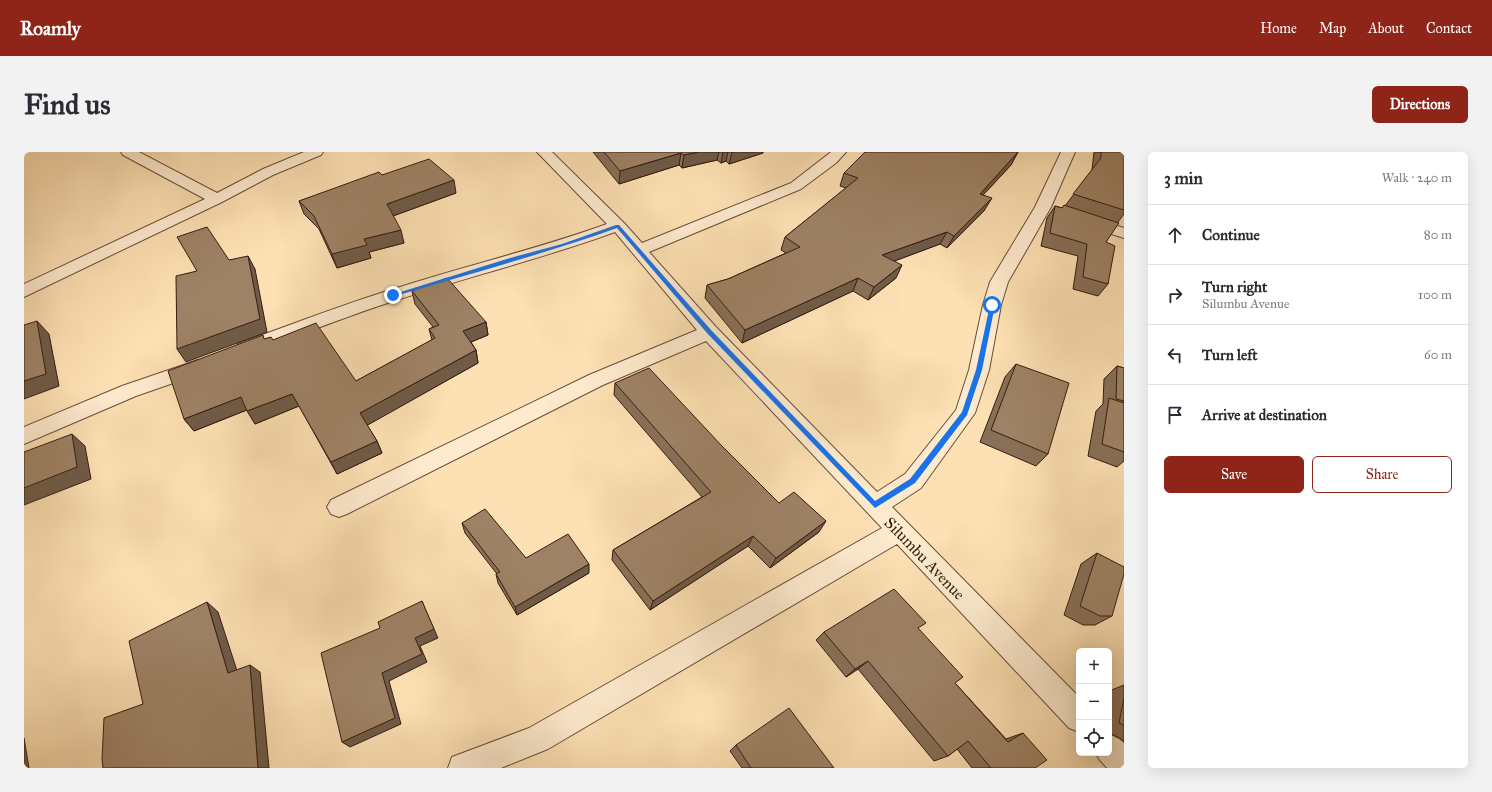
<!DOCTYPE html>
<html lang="en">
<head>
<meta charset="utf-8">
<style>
  :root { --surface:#fff; --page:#f2f2f3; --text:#2b2b33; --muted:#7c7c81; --line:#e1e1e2; --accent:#8f2418 }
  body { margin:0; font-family:"IM FELL Great Primer",serif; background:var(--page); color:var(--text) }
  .controls { position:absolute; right:12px; bottom:12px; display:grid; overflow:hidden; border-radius:6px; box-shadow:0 4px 16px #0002 }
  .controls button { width:36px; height:36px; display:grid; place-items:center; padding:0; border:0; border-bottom:1px solid var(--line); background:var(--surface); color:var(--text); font:20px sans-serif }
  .stop { position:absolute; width:12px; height:12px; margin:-9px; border:3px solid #1a73e8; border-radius:50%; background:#fff }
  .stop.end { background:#1a73e8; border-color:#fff; box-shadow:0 1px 4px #0008 }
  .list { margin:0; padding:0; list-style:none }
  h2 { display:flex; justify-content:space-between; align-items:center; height:52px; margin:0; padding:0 16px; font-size:17px }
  h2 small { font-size:13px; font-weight:400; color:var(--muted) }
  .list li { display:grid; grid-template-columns:26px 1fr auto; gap:12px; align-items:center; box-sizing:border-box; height:60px; padding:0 16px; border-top:1px solid var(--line) }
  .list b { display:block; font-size:15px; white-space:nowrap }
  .list p { margin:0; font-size:13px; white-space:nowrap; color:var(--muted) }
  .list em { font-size:13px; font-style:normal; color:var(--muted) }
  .actions { display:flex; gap:8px; padding:12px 16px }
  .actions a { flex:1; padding:9px 0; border:1px solid var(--accent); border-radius:6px; text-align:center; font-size:14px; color:var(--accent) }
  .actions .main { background:var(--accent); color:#fff }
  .icon { flex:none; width:22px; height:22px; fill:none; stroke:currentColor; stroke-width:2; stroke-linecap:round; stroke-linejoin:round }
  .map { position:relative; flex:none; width:1100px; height:616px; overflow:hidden; border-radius:6px }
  header { display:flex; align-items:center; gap:24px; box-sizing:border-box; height:56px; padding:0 20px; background:var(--accent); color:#fff }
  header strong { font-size:19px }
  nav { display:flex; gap:22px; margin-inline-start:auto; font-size:14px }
  .intro { display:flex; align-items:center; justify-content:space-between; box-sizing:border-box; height:96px; padding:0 24px }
  h1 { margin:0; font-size:28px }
  .button { padding:10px 18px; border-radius:6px; background:var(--accent); color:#fff; font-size:14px; font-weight:700 }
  main { display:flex; gap:24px; padding:0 24px }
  aside { flex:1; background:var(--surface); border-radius:6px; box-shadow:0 4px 16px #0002 }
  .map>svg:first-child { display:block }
</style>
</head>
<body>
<header>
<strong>Roamly</strong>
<nav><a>Home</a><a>Map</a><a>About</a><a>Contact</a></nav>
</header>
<div class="intro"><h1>Find us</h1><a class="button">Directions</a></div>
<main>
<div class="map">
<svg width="1100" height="616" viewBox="0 0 1100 616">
  <rect width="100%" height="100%" fill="#fde0b3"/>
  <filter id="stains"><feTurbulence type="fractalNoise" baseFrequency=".005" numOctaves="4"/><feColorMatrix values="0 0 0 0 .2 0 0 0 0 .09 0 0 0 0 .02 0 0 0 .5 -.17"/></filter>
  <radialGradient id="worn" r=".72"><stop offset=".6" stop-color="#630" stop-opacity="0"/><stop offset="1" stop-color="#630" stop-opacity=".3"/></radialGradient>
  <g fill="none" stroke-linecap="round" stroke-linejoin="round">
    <g stroke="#684d39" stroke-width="2">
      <path id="minor" d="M97,0H115L193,41L239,17L280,0H299L297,3L249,23L198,50L0,145V132L181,47L99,3Z
        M513,0H528L600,71L618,91L767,31L807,0H822L812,11L777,37L625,100L692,175L853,340L881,322L932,258L945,218L959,153L966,130L1011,55L1037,0H1051L1027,55L984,130L977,153L965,218L951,261L897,336L868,355L1055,545V580L1045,576L873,392L524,597L477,616H424L428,605L505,576L858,376L682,189L579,233L323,362L315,365L307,362L303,355L307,348L565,223L673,178L591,80C520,106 447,124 376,147C326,163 277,182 228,202L221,204L214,202L211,197L214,192C263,174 313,155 363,139C436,115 511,98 583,72Z
        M1062,64L1100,76V86L1056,72L1054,69L1056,66Z
        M174,208L181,210L184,215L181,220L112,244L0,292V275L98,234Z
        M1085,582L1095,587L1100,591V616H1083L1075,607L1072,601H1085Z"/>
    </g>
    <use href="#minor" fill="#feebce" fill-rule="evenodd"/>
  </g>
  <path fill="#887057" stroke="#371c10" d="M569,0H739V1L705,12L702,9L697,11L693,8L658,16L655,13L595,32Z
    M994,0L987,13L959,43L960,59L923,96L916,92L870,109L872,126L844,148L829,139L718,191L681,146L683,133L704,127L762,101L757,98L761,85L822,36L816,34L820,21Z
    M1070,0H1100V62L1094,70L1082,90L1084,132L1074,144L1049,137L1054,104L1017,94L1023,66L1031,54L1038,56L1041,54L1068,18Z
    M358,23L432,41L369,64L380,91L345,100L347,106L313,116L295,77L280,62L275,49Z
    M388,139L462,170L464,183L447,190L452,198L454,211L343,273L353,289L358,301L313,322L275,254L231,272L223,258L170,279L160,267L241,187L249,188L332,229L408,188L405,177L409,175L391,152Z
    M992,212L1024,302L1012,314L956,290L981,225Z
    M1093,214L1100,216V309L1093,315L1064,304L1072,259L1079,252L1080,227Z
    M591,231L698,294L755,351L795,380L746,416L724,394L626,458L588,408L589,398L678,345L590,243Z
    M438,371L502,406L565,421L493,463L474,431L472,422H473L441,381Z
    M1073,401L1088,464L1071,473H1059L1040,463L1057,412Z
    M894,477L931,531L982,587L999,581L1011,616H948L933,597L924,604L910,609L834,517L822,525L792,488L800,480Z
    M1100,533V590L1096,586L1085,581V539Z
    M712,593L810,616H718L706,599Z"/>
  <path fill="#6f5b47" stroke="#371c10" d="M674,0H695L693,8L658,16L660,3Z
    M699,0H704L702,9L697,11Z
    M708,0H739V1L705,12Z
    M994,0L987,13L949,54L956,42Z
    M657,1L655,13L595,32L596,19Z
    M430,28L432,41L366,65L363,52Z
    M968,46L960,59L923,96L930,84Z
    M377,78L380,91L345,100L347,106L313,116L308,102L340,87Z
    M923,80L916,92L852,116L858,103Z
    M224,104L231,117L243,180L162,210L153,197Z
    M878,113L872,126L844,148L850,135Z
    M834,126L829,139L718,191L721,178Z
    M13,169L25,182L35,234L0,247V229Z
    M462,170L464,183L442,192L439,179Z
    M452,198L454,211L342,274L336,261Z
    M268,242L275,254L231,272L223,259Z
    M217,245L225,257L170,279L160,267Z
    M48,282L61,294L67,327L0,353V336Z
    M353,289L358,301L313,322L307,310Z
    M802,369L795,380L746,416L752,406Z
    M729,384L724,394L626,458L629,449Z
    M565,412V421L493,463L491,455Z
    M398,449L402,459L414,486L396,494L403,510L365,529L377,572L326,595L318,590L358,521L391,486Z
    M183,450L194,460L216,528L204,521Z
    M844,509L834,517L822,525L831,517Z
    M226,513L236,520L245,616H234Z
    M0,586L5,616H0Z"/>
  <path fill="#9e8265" stroke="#371c10" d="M580,0H674L660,3L657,1L596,19Z
    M841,0H994L956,42L968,46L930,84L923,80L858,103L878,113L850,135L834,126L721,178L683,133L704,127L776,95L761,85L834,26L820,21Z
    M1077,0H1100V58L1049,42L1077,6Z
    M405,7L430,28L363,52L377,78L340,87L343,93L308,102L290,64L275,49L355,20L358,23Z
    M1040,53L1095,71L1082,90L1091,94L1084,132L1059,125L1063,92L1026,81L1031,54L1038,56Z
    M183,75L205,108L224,104L236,167L153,197L152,124L173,119L153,85Z
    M423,126L462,170L439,179L452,198L336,261L353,289L307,310L268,242L223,259L217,245L160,267L144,219L239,183L240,187L247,185L249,188L292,171L332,229L411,186L405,177L415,173L388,139Z
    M13,169L22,222L0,229V173Z
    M992,212L1045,231L1024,302L967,278Z
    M1093,214L1100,216V249L1092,247Z
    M625,216L698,294L755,351L770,340L802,369L752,406L729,384L629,449L589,398L687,340L591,231Z
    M1085,246L1100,251V300L1078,292Z
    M48,282L53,315L0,336V300Z
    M461,357L502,406L544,382L565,412L491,455L472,422L476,420L438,371Z
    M1073,401L1100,415V422L1088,464H1076L1056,454Z
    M870,437L902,471L894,476L939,525L931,531L984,590L999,581L1023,608L1011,616H967L944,589L924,604L844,509L831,517L800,480Z
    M398,449L410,477L391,486L398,502L358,521L371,566L318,590L297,501L356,476L354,470Z
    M183,450L204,521L226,513L234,616H79L78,607L80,566L119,552L105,489Z
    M1100,546V573L1095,571Z
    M765,556L810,616H727L712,593Z"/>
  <path fill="#1a73e8" d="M592,73H595L687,178L851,349L886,327L938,260L952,218L966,153L968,151L971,153L958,218L943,263L891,331L851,356L683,181L593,76C520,102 445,122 371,144L367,143L486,106L538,92Z"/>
  <g text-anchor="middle" stroke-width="3" stroke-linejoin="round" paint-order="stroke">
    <g font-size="16" fill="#371c10" stroke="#feebce">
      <text transform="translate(901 406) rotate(46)" y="6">Silumbu Avenue</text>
    </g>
  </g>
  <rect width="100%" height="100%" filter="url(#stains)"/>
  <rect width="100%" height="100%" fill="url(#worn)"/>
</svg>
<div class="controls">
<button>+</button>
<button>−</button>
<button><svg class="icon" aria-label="locate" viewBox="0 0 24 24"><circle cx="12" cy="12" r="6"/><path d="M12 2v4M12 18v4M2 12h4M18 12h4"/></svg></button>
</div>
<div class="stop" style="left:968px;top:153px"></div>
<div class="stop end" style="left:369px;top:143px"></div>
</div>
<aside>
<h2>3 min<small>Walk · 240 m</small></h2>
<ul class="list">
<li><svg class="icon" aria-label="ahead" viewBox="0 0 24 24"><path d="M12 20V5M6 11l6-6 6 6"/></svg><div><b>Continue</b></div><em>80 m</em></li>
<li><svg class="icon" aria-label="right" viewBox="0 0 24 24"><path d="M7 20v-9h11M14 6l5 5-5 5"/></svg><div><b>Turn right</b><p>Silumbu Avenue</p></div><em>100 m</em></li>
<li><svg class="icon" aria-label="left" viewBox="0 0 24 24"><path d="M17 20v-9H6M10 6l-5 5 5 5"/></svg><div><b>Turn left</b></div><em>60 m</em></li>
<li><svg class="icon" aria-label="arrive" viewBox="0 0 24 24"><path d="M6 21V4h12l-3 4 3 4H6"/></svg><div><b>Arrive at destination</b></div></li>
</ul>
<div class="actions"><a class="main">Save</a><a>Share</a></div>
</aside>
</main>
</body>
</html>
